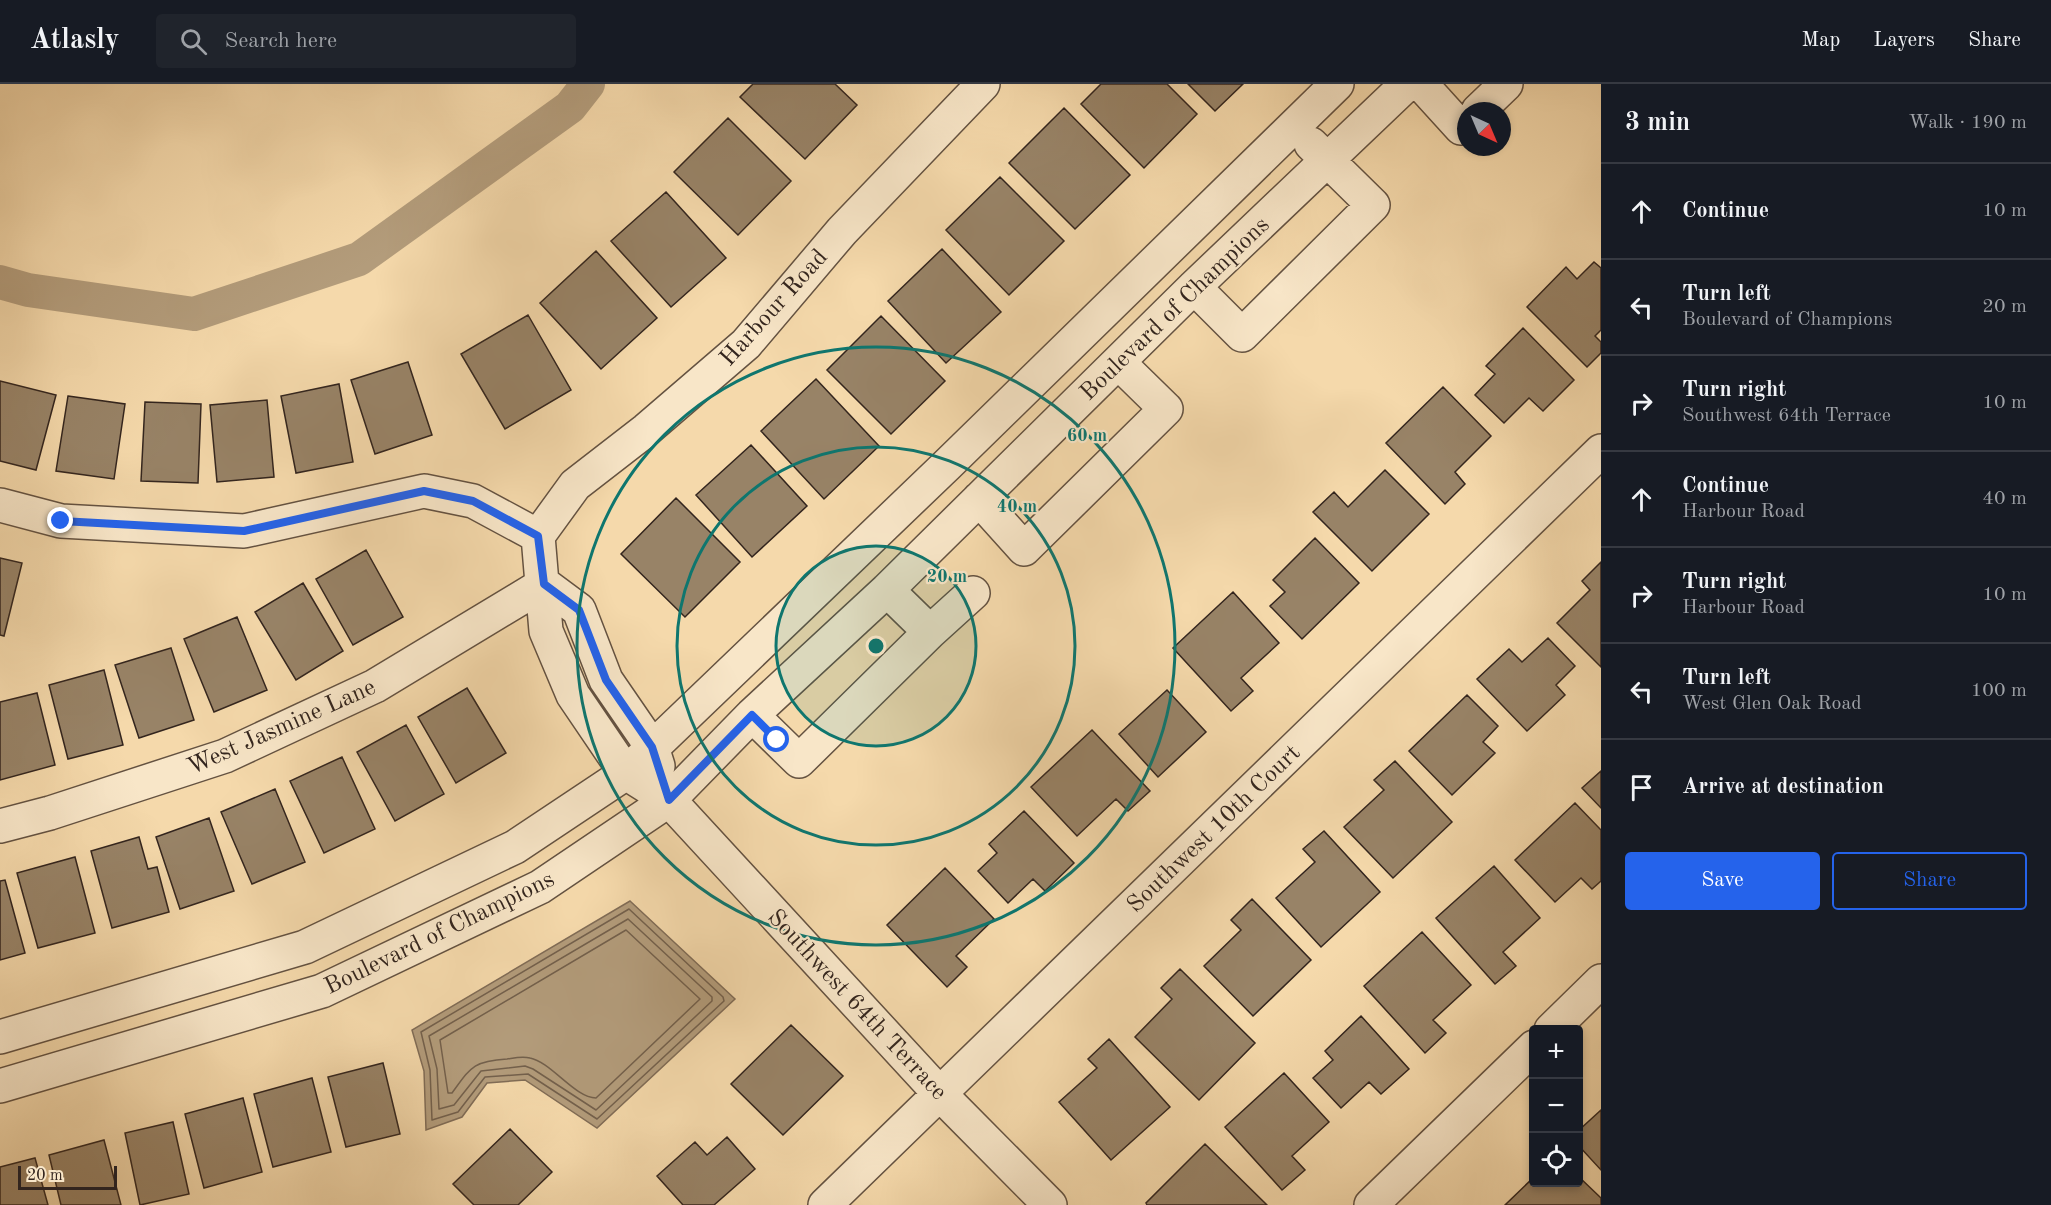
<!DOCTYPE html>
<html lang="en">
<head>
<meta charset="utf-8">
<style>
  :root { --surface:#171b24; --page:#20242c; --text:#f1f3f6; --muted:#9ea1a6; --line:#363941; --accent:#2563eb }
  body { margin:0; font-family:"Old Standard TT",serif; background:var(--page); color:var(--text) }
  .controls { position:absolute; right:18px; bottom:18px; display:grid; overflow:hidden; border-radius:6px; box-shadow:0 3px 9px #0003 }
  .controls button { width:54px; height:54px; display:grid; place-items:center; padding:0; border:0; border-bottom:2px solid var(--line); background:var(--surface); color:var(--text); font:30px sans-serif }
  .compass { position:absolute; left:1457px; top:18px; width:54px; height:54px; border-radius:50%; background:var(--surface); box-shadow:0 3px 9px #0003; rotate:136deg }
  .scale { position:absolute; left:18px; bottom:15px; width:99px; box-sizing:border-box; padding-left:6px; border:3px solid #33251e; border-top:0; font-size:16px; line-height:21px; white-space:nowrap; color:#33251e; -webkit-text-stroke:4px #f8e6c8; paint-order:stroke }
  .stop { position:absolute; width:18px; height:18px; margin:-14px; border:4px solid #2563eb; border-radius:50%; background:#fff }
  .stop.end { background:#2563eb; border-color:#fff; box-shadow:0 2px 6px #0008 }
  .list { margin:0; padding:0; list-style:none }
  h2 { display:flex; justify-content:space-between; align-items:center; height:78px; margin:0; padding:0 24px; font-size:26px }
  h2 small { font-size:20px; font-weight:400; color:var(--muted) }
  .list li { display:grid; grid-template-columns:39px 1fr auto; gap:18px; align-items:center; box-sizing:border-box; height:96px; padding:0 24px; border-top:2px solid var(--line) }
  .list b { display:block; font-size:22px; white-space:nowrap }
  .list p { margin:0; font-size:20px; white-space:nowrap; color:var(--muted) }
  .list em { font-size:20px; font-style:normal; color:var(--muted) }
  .actions { display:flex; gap:12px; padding:18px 24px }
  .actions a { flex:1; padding:14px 0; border:2px solid var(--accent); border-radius:6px; text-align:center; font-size:21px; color:var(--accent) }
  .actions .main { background:var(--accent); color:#fff }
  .icon { flex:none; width:33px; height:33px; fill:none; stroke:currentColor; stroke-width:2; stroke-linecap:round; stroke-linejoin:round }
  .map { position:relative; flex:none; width:1601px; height:1121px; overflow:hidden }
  header { display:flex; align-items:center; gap:36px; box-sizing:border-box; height:84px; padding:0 30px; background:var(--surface); border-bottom:2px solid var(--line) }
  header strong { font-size:28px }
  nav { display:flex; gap:33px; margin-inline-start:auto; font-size:21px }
  .search { width:420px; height:54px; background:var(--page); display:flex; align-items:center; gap:15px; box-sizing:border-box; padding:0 21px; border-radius:6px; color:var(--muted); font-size:22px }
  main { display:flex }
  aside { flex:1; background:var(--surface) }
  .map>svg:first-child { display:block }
</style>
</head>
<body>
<header>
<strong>Atlasly</strong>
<div class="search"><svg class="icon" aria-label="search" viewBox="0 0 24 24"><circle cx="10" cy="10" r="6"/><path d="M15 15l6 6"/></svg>Search here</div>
<nav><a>Map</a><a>Layers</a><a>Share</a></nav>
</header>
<main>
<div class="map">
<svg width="1601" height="1121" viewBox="0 0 1601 1121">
  <rect width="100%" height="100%" fill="#f5d9ab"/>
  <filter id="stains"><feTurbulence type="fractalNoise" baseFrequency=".00333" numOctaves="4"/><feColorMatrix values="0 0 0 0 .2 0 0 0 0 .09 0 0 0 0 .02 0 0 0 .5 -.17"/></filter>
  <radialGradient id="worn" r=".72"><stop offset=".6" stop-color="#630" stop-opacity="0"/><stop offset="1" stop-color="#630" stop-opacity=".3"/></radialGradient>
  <path fill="#b39c7b" stroke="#806c56" stroke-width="1.5" d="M630,817L735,915L597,1044L525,996L487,999L462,1033L426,1046L424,987L412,946Z"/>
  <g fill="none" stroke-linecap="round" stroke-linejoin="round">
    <path stroke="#73604c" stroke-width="1.5" d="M629,825L723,913L724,917L597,1035L528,990L485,993L458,1028L432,1036L430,986L421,948Z
      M628,835L712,913V917L596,1026L533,985L525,982L481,987L454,1021L439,1025L437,985L429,952Z
      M626,846L700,915L596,1014C575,1014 551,978 530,974C522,972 514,974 507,975C473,977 471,983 452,1009H448L440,956Z"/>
    <path stroke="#b39c7b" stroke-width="34" d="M0,198L28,206L194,230L359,175L570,23L588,0"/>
  </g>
  <path fill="#988367" stroke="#33251e" stroke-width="1.5" d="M753,0H835L857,21L805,75L740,13Z
    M1101,0H1167L1197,30L1144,84L1081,20Z
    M1188,0H1243L1215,27Z
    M1064,24L1130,91L1075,145L1009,79Z
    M728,34L791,97L738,151L674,88Z
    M1000,93L1064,157L1009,211L946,146Z
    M666,108L726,174L671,223L611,157Z
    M942,165L1001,228L946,279L888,217Z
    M596,167L657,234L601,285L540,219Z
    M1594,178L1601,184V246L1595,252L1601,258V269L1587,283L1527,223L1566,183L1577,195Z
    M528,231L571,306L505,345L461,270Z
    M881,232L945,297L891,350L827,286Z
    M1523,244L1574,296L1543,327L1529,314L1504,339L1475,311L1495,290L1486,282Z
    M408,278L432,351L375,370L351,296Z
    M816,295L879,362L824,415L761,347Z
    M0,297L56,311L36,386L0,377Z
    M339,300L353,378L296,389L281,312Z
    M1443,303L1491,352L1455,388L1465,400L1445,420L1386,359Z
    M68,312L125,320L114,395L56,387Z
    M267,316L274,393L217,398L210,321Z
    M145,318L201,320L198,399L141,397Z
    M751,361L807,422L752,473L696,411Z
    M1385,386L1429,430L1372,487L1313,428L1334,408L1348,423Z
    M676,414L740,478L685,533L621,470Z
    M1315,454L1359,499L1302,555L1270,522L1285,508L1273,496Z
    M366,466L403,533L353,561L316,495Z
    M0,474L22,479L4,552L0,551Z
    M1601,478V583L1557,539L1590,506L1582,497Z
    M303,499L343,567L296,596L255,528Z
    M1233,508L1279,559L1241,594L1253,607L1231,627L1173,564Z
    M237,533L267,606L214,628L184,555Z
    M1548,554L1575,582L1556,601L1565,611L1527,647L1477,595L1509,565L1522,578Z
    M171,564L194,636L139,654L115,581Z
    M104,586L123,661L68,675L49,601Z
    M467,604L506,669L456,699L418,633Z
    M1167,606L1206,648L1158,693L1119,650Z
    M37,609L55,681L0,696V618Z
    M1467,611L1498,642L1483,658L1495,669L1452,711L1409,667Z
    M406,641L444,710L395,737L357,668Z
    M1092,646L1150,707L1128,727L1116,715L1077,752L1031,703Z
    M342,673L375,745L324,769L290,697Z
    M1395,677L1452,738L1393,794L1344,743L1384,706L1374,696Z
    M1601,687V724L1582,704Z
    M275,705L305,778L252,800L221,728Z
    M1575,719L1601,746V797L1592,805L1581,794L1555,818L1515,776Z
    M1024,727L1074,779L1045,807L1033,795L1008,819L978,787L997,769L989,760Z
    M209,734L234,807L180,825L156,753Z
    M1324,747L1380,808L1321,863L1276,814L1315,778L1303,765Z
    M139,753L148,785L157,783L169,828L112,844L91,767Z
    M75,773L95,849L38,864L17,789Z
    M1494,782L1540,834L1503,868L1516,882L1495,900L1436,834Z
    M945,784L994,835L956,872L967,883L947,903L887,841Z
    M5,796L25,869L0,876V797Z
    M1252,815L1311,876L1253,932L1204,882L1241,846L1231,836Z
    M1422,848L1471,901L1433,936L1446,949L1425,969L1364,902Z
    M1180,885L1255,959L1199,1016L1135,953L1172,915L1161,904Z
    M1361,932L1409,985L1381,1010L1369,998L1341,1024L1313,994L1333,976L1325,967Z
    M791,941L843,992L783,1051L731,1000Z
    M1109,955L1170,1023L1111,1076L1059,1018L1097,984L1088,975Z
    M383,979L400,1050L346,1063L328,993Z
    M1284,989L1329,1038L1292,1072L1305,1086L1282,1106L1225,1043Z
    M312,994L331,1068L273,1083L254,1010Z
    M243,1014L262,1088L204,1104L185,1030Z
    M1601,1026V1086L1578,1061V1047Z
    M173,1038L189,1110L140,1121L125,1049Z
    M510,1045L552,1088L518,1121H474L453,1100Z
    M727,1053L755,1085L714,1121H683L657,1092L695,1058L707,1071Z
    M104,1056L121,1121H61L49,1071Z
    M1205,1060L1267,1121H1147L1146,1119Z
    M35,1074L48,1121H0V1083Z
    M1578,1092L1601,1114V1121H1505L1534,1093V1098H1578Z"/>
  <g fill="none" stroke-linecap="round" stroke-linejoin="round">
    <g stroke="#645241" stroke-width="36">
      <path id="minor" d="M983,0L842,147L746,260L646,346L575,401L538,452L546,547L573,611L626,689L669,716L940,1010L1050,1121
        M1421,0L1461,44L1466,39
        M1478,27L1506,0
        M1194,203L1242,251L1373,121L1311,60
        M979,415L1024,465L1166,325L1119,279
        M0,421L61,437L244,447L424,407L473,417L538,452
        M544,500L579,526L606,596L652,663L658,682
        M930,548L973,509
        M752,631L799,677L930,548L887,506
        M0,742L50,729L225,672L375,602L544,500
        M1551,946L1601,897
        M0,953L305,863L515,763L626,689L947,381L1337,0
        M0,1002L322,907L540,803L669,716L752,631L887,506L1194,203L1407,0
        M825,1121L1601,367
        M1371,1121L1534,963"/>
    </g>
    <use href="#minor" stroke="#f8e6c8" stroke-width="33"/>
  </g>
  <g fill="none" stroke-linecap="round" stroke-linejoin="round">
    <path stroke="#2563eb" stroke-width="8" d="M61,437L244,447L424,407L473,417L538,452L544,500L579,526L606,596L652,663L669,716L752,631L777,656"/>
  </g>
  <circle cx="876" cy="562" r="100" fill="#0f766e" fill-opacity=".12"/>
  <g fill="none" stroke="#0f766e" stroke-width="3">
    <circle cx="876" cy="562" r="100"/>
    <circle cx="876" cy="562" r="199"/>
    <circle cx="876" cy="562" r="299"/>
  </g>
  <g text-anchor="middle" stroke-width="4.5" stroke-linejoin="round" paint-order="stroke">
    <g font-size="24" fill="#33251e" stroke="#f8e6c8">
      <text transform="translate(773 223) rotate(-48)" y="8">Harbour Road</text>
      <text transform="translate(1174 224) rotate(-44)" y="8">Boulevard of Champions</text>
      <text transform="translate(281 642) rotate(-24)" y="8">West Jasmine Lane</text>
      <text transform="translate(1213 744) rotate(-44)" y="8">Southwest 10th Court</text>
      <text transform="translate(439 848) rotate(-26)" y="8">Boulevard of Champions</text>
      <text transform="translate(858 920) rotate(47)" y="8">Southwest 64th Terrace</text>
    </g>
  </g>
  <circle cx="876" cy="562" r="9" fill="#0f766e" stroke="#f8e6c8" stroke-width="3"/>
  <g font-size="18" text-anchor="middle" font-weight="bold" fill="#0f766e" stroke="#f8e6c8" stroke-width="4.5" stroke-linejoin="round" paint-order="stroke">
    <text x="1087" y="357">60 m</text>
    <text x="1017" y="428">40 m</text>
    <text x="947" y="498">20 m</text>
  </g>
  <rect width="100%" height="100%" filter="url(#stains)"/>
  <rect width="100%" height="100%" fill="url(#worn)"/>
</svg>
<div class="controls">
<button>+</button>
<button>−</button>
<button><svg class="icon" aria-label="locate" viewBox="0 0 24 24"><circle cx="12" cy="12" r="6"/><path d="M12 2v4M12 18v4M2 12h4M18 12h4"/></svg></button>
</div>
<svg class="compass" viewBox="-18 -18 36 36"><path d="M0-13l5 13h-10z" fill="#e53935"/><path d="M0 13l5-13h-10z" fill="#9ea1a6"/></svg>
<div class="scale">20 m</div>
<div class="stop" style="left:777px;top:656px"></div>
<div class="stop end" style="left:61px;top:437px"></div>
</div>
<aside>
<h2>3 min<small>Walk · 190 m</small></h2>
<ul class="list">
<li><svg class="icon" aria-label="ahead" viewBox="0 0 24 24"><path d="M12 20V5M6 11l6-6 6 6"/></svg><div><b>Continue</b></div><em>10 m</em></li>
<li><svg class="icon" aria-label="left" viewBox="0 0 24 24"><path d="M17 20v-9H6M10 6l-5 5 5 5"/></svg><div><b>Turn left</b><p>Boulevard of Champions</p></div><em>20 m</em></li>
<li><svg class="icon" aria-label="right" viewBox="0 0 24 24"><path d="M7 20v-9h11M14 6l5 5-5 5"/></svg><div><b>Turn right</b><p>Southwest 64th Terrace</p></div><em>10 m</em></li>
<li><svg class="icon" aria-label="ahead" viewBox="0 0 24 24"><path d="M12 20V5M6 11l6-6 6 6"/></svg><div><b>Continue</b><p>Harbour Road</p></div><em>40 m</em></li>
<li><svg class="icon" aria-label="right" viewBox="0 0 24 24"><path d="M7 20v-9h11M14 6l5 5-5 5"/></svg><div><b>Turn right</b><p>Harbour Road</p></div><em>10 m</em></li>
<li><svg class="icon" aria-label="left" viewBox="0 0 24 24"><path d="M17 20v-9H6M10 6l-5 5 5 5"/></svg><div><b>Turn left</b><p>West Glen Oak Road</p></div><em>100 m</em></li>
<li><svg class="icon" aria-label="arrive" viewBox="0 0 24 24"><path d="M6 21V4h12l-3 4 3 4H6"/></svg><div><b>Arrive at destination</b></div></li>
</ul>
<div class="actions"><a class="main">Save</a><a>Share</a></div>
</aside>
</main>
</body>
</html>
